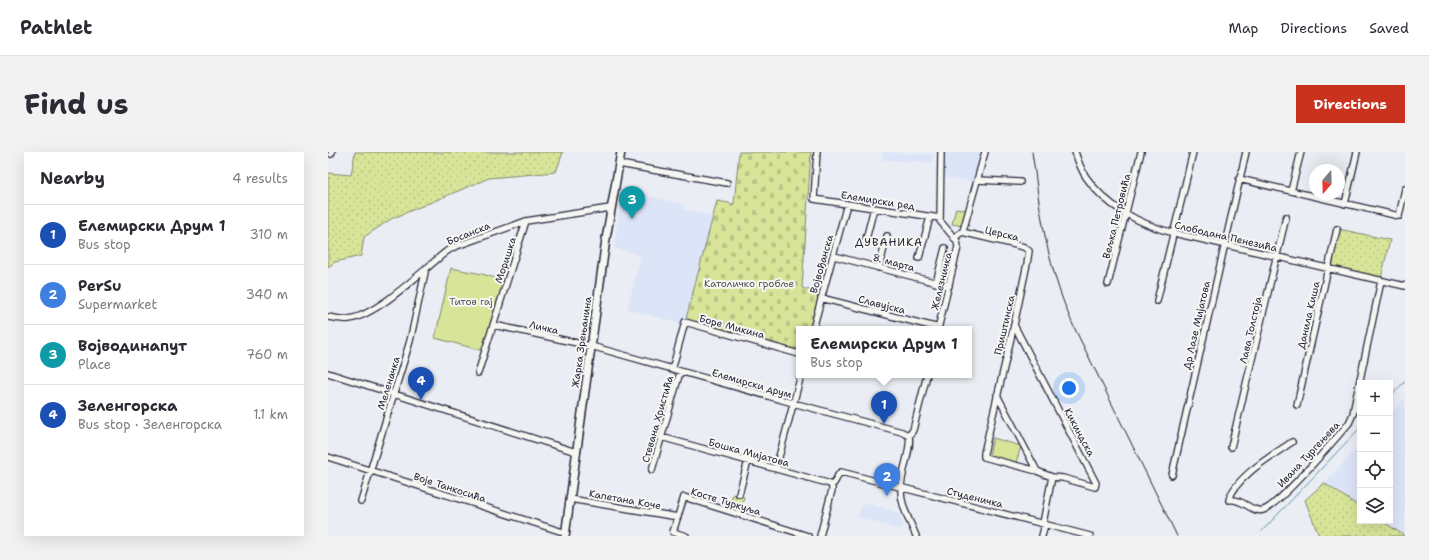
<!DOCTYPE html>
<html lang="en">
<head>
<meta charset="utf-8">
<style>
  :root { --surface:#fff; --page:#f2f2f3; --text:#2b2b33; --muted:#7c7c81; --line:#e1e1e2; --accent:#c8321e }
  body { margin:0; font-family:"Shantell Sans",sans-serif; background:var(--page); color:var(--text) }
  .controls { position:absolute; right:12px; bottom:12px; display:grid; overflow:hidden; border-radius:0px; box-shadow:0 4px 16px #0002 }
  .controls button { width:36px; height:36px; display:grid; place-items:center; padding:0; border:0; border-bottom:1px solid var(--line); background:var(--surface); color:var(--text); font:20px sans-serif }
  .compass { position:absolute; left:981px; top:12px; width:36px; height:36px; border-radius:50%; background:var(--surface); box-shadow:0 4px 16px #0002; rotate:199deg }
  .you { position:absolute; left:741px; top:236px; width:14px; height:14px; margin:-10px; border:3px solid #fff; border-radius:50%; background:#1a73e8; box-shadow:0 0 0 6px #1a73e833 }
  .badge { display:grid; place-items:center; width:26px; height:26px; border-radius:50%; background:var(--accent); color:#fff; font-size:13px; font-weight:700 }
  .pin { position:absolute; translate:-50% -33px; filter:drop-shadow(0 1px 2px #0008) }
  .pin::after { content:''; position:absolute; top:21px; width:14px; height:12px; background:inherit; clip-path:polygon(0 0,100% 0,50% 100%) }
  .popup { position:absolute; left:468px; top:174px; width:176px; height:52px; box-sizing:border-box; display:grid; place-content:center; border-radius:0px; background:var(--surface); filter:drop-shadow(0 1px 3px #0005); font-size:13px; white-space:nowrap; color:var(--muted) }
  .popup b { font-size:15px; color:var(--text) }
  .popup::after { content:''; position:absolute; left:50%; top:100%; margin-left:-8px; border:8px solid transparent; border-top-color:var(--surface) }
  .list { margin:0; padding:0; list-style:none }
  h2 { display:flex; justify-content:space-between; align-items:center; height:52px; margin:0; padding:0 16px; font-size:17px }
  h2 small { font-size:13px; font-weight:400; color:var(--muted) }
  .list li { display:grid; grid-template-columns:26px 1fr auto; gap:12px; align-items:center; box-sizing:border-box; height:60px; padding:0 16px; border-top:1px solid var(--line) }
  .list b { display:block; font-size:15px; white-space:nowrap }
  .list p { margin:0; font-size:13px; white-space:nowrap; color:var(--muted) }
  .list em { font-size:13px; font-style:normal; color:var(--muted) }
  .icon { flex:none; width:22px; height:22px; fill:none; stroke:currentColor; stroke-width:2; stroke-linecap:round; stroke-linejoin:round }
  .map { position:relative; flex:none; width:1077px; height:384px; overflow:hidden; border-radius:0px }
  header { display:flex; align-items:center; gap:24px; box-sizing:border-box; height:56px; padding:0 20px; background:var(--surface); border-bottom:1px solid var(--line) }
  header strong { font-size:19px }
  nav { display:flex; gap:22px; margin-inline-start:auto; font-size:14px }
  .intro { display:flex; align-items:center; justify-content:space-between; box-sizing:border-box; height:96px; padding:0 24px }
  h1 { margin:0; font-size:28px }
  .button { padding:10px 18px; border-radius:0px; background:var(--accent); color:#fff; font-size:14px; font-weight:700 }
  main { display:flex; gap:24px; padding:0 24px }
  aside { flex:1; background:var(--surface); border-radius:0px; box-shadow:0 4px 16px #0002 }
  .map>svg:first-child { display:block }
</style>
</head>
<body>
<header>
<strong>Pathlet</strong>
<nav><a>Map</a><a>Directions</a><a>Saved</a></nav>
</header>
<div class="intro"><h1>Find us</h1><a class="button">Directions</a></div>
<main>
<aside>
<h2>Nearby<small>4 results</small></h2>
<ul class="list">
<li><span class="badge" style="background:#1a4fb4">1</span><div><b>Елемирски Друм 1</b><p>Bus stop</p></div><em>310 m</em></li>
<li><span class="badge" style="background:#3f7fe0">2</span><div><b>PerSu</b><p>Supermarket</p></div><em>340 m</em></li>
<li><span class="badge" style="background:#0f9aa8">3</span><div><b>Војводинапут</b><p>Place</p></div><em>760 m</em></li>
<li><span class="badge" style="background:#1a4fb4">4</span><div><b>Зеленгорска</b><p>Bus stop · Зеленгорска</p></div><em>1.1 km</em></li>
</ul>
</aside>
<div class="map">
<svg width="1077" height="384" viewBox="0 0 1077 384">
  <defs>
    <pattern id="grass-dots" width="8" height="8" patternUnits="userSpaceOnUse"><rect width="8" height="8" fill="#d8e599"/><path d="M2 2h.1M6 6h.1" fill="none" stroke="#b9c485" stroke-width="1.8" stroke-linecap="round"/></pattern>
    <pattern id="cemetery-stones" width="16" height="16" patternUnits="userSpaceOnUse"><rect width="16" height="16" fill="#d8e599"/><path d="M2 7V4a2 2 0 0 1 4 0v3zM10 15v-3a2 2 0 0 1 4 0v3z" fill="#b9c485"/></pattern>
  </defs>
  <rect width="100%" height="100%" fill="#eaeef4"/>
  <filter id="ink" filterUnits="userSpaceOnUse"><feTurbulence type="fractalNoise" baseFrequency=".025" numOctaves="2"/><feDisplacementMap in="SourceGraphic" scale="8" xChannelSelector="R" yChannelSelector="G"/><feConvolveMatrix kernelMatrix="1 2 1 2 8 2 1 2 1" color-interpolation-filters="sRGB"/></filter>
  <g filter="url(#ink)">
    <path fill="#dce4f7" d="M554,0L605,2V10L554,8Z
      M614,0H654L647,30L613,25Z
      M295,37L357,53L356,57L385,65L358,167H356L354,172L299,157L313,104L286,96Z
      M1077,246V384L1054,369H1062V262Z
      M1032,293V355L996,331Z
      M535,350L571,361L575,372L573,378L530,365Z"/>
    <path fill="url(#grass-dots)" stroke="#7d846a" d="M27,0H235L228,20L161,26L63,67L36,85L33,104L7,110L0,115V21L23,23Z
      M1011,77L1062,88L1053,126L1002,115Z
      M996,331L1032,355V369H1054L1077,384H991L977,348Z"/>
    <path fill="url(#cemetery-stones)" stroke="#7d846a" d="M411,0H483L474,136L492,141L483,177H471V198L358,167L389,49L406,52Z"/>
    <path fill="#d8e599" stroke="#7d846a" d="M628,56L638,58L635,74L624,72Z
      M123,116L154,122L178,129L156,199L107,186Z
      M665,286L693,294L688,311L661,303Z
      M405,342L416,345L410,362L400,359Z"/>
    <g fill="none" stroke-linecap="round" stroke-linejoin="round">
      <path stroke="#6390a7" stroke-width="1" d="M1062,245L1077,229
        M934,379L1032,276"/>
      <g stroke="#22223b" stroke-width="8">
        <path id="minor" d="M489,0L486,47L612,66
          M747,0C750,9 753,18 758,25C777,54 813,73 846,81L1077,134
          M3,2L4,0
          M291,12L399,31
          M911,27L1071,64L1077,37
          M650,28L692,30
          M963,39L973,0
          M1017,52L1029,0
          M634,80L696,95L701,99L699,112L686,173L656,301V305L709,319L724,325L735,326L767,335L768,331L686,173
          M626,86L635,79L657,0
          M537,91L546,56
          M506,104L621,134
          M591,106L602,65
          M551,116L559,84
          M608,131L617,96
          M780,132L813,0
          M493,146L611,176
          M829,149L865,0
          M0,165C7,166 14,168 21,167C50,163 95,118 119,99L126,95L198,69L282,56
          M166,173L263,194L465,251L574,280L581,284
          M485,177L519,52
          M610,177L630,95L629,89L612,69L613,0
          M344,218L357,170L471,202
          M0,221L248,300
          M150,221L198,69
          M669,243L709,319
          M969,253L1009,77
          M333,285L499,331L504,333
          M964,290C945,303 907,325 901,348C915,346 923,361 935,358C948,356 1009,285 1021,271L1025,262L1027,251L1053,129
          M903,295L958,65
          M0,305L238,381
          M448,316L473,223
          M324,318L352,220
          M844,323L918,0
          M411,342L420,309
          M242,347L350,365
          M33,349L82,189L98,116
          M715,371L724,325
          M358,384L345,380L356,345L480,384
          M492,384L504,338V333C509,330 508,323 513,320L762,384
          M588,384C582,369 572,353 573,336C573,321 584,296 581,284L585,278L599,223
          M714,384L717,372"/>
      </g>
      <g stroke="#22223b" stroke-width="10">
        <path id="major" d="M237,384L278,87L293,0"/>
      </g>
      <use href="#minor" stroke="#f6f6f2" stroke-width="5.5"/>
      <use href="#major" stroke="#f6f6f2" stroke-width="7"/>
      <path stroke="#22223b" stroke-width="1" d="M704,0C708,24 710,49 715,73C721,108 731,141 745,173L849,384"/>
    </g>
  </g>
  <g text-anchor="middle" stroke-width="4" stroke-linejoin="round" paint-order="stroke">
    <g font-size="10" fill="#22223b" stroke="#f6f6f2">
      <text transform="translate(550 48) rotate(9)" y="4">Елемирски ред</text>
      <text transform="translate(788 64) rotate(-76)" y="4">Вељка Петровића</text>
      <text transform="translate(140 81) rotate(-22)" y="4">Босанска</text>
      <text transform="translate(674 81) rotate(14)" y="4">Церска</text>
      <text transform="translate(898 84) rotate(13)" y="4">Слободана Пенезића</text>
      <text transform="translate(177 108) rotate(-72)" y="4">Моришка</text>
      <text transform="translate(566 110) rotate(15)" y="4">8. марта</text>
      <text transform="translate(493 112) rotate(-74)" y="4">Војвођанска</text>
      <text transform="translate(613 129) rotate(-76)" y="4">Железничка</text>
      <text transform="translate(554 152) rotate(14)" y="4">Славујска</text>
      <text transform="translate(980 163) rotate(-77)" y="4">Данила Киша</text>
      <text transform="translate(676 173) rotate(-77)" y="4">Приштинска</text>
      <text transform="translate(868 173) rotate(-77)" y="4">Др Лазе Мијатова</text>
      <text transform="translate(404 174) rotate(15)" y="4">Боре Микина</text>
      <text transform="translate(216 175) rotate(13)" y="4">Личка</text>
      <text transform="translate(922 178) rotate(-77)" y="4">Лава Толстоја</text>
      <text transform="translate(253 190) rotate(-82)" y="4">Жарка Зрењанина</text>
      <text transform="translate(60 231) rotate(-73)" y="4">Меленачка</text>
      <text transform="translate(424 231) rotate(16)" y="4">Елемирски друм</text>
      <text transform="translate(329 267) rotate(-74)" y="4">Стевана Христића</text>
      <text transform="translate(752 280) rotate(62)" y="4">Кикиндска</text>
      <text transform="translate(421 300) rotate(15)" y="4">Бошка Мијатова</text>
      <text transform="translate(980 302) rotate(-47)" y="4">Ивана Тургењева</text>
      <text transform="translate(122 335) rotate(18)" y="4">Воје Танкосића</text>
      <text transform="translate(647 345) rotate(14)" y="4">Студеничка</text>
      <text transform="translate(297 347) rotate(10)" y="4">Капетана Коче</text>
      <text transform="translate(398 349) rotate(17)" y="4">Косте Туркуља</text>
    </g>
    <g font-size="10" fill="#505352" stroke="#f6f6f2">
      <text x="421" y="135">Католичко гробље</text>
      <text x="143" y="153">Титов гај</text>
    </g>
    <g font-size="11" letter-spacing="1" fill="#22223b" stroke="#f6f6f2">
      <text x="561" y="94">ДУВАНИКА</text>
    </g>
  </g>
</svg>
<div class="controls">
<button>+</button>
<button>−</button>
<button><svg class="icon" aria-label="locate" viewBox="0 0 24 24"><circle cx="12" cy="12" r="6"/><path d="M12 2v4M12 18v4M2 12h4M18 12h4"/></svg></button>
<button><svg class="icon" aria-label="layers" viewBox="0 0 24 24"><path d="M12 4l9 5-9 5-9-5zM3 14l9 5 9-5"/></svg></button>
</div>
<svg class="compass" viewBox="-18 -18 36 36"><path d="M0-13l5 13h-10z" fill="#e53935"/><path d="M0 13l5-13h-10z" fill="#7c7c81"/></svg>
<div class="you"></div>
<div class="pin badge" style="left:556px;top:272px;background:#1a4fb4">1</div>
<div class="popup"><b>Елемирски Друм 1</b>Bus stop</div>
<div class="pin badge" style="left:559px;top:344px;background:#3f7fe0">2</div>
<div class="pin badge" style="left:304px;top:67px;background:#0f9aa8">3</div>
<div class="pin badge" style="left:93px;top:248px;background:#1a4fb4">4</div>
</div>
</main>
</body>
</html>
